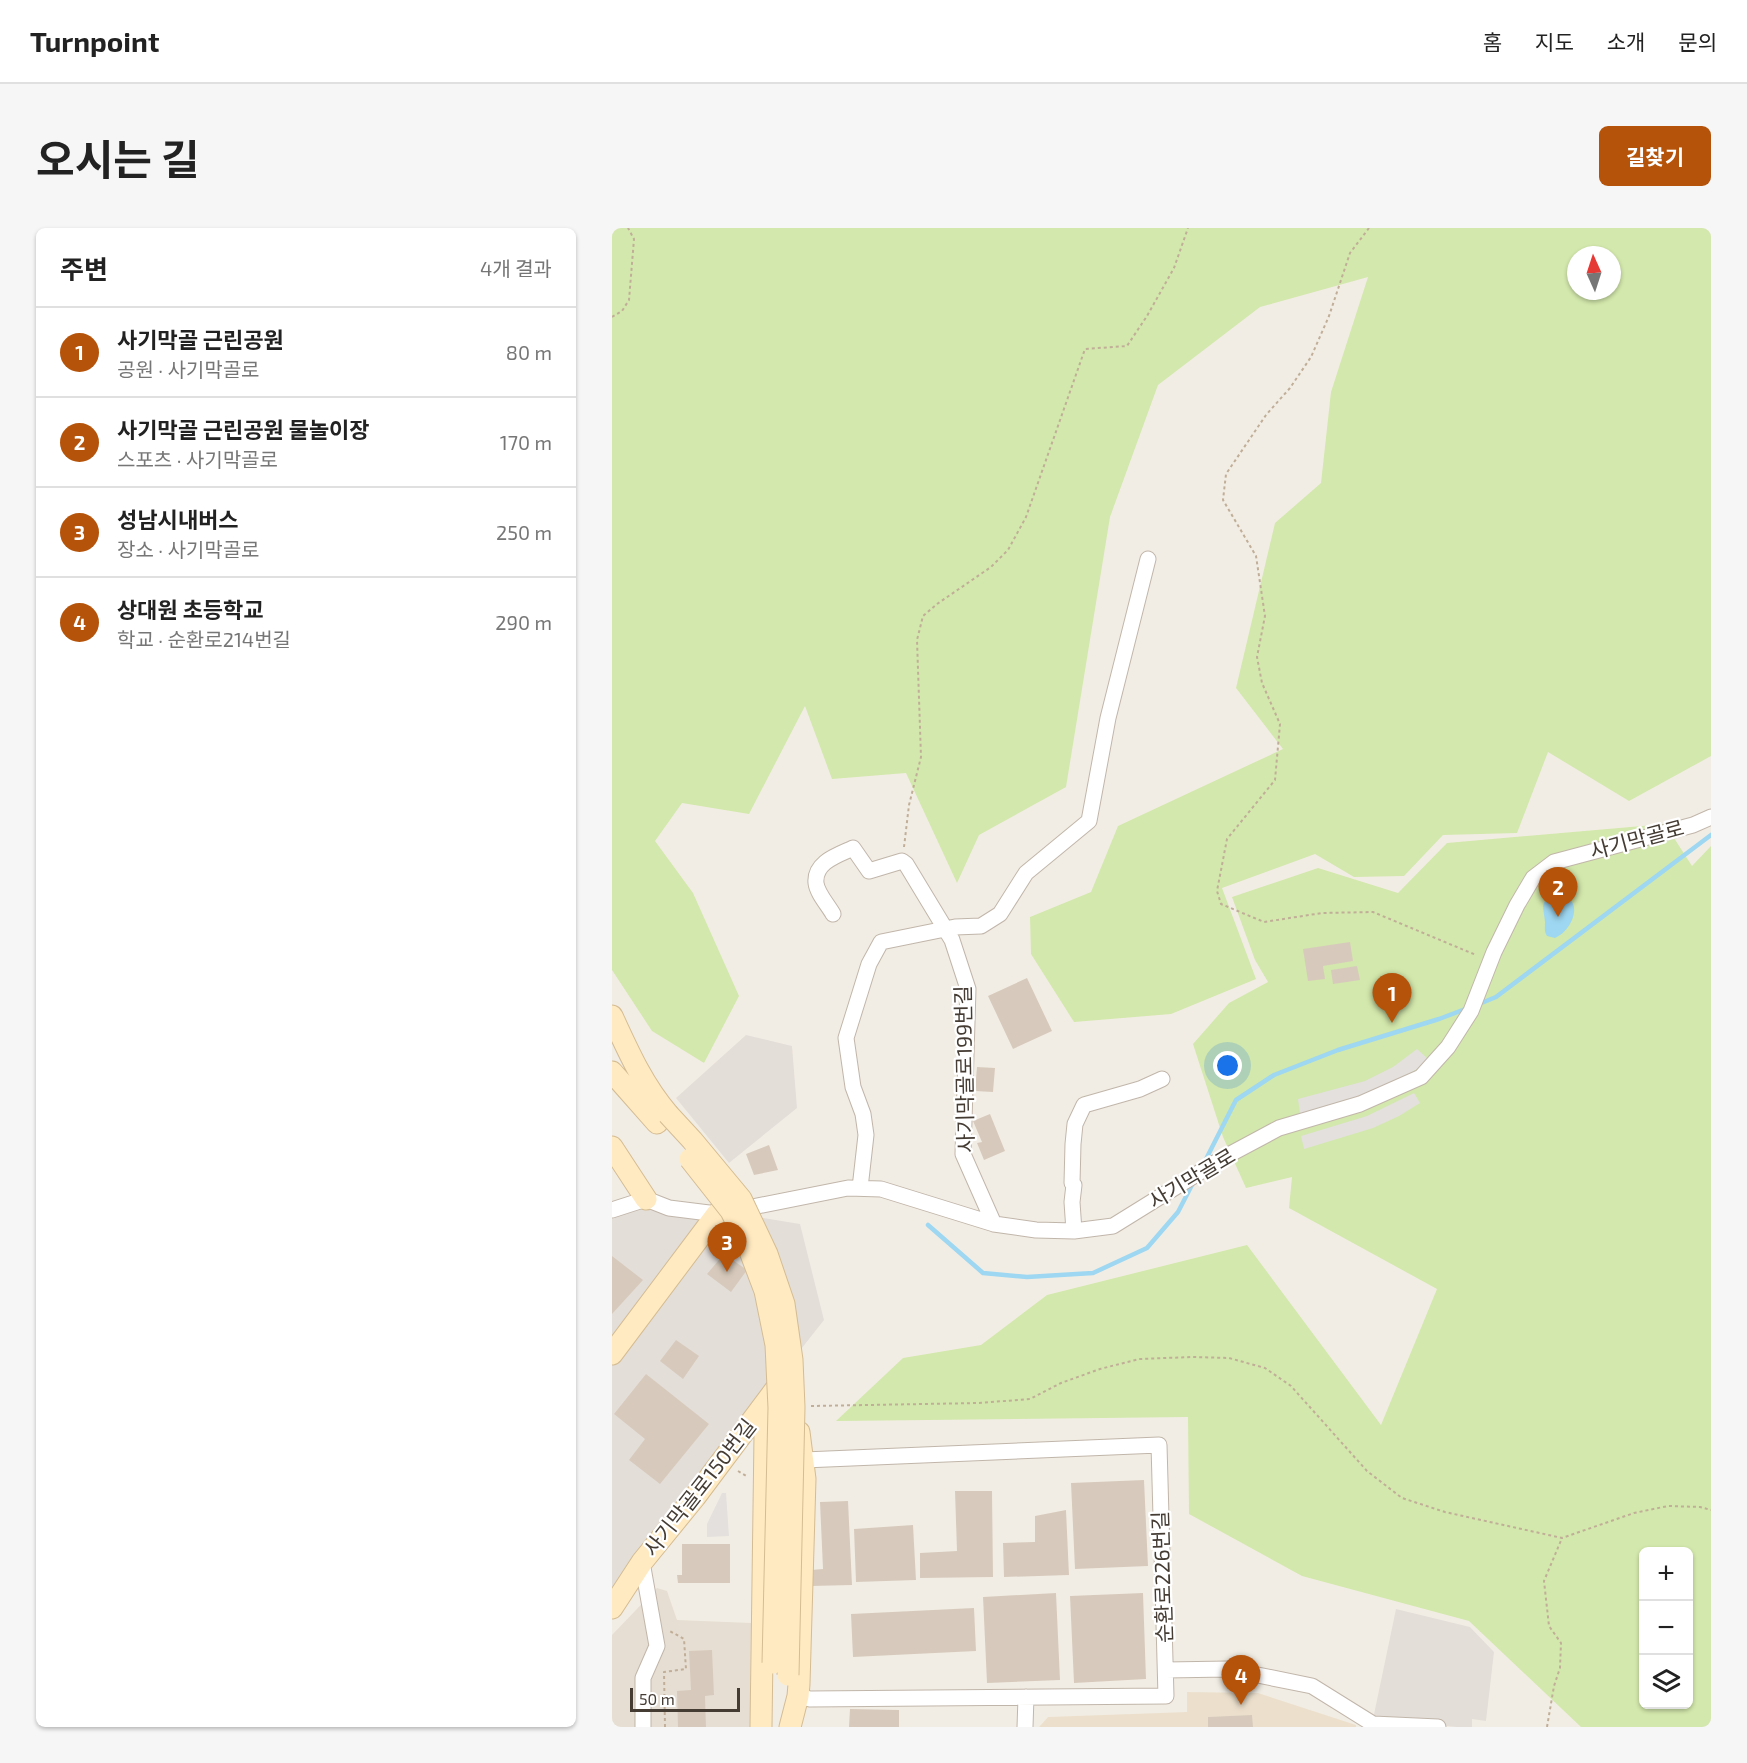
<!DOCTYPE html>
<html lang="ko">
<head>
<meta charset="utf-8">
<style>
  :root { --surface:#fff; --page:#f6f6f6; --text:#222; --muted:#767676; --line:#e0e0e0; --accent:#b45309 }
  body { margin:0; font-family:"Exo 2","Noto Sans KR",sans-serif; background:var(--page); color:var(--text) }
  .controls { position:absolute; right:18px; bottom:18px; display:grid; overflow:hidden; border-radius:9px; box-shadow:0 2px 4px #0004 }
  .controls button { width:54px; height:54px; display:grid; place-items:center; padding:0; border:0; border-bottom:2px solid var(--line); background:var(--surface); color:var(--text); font:30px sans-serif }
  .compass { position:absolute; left:955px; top:18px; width:54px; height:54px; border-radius:50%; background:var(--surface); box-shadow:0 2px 4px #0004; rotate:357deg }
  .scale { position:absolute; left:18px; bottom:15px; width:110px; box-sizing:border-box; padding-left:6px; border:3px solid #453c34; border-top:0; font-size:16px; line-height:21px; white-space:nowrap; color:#453c34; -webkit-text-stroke:4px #fff; paint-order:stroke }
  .you { position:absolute; left:616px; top:838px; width:21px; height:21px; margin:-15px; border:4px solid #fff; border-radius:50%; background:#1a73e8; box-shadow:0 0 0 9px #1a73e833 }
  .badge { display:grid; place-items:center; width:39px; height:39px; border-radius:50%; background:var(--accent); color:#fff; font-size:20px; font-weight:700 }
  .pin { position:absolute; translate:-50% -50px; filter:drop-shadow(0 2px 3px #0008) }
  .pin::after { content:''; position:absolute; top:32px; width:21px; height:18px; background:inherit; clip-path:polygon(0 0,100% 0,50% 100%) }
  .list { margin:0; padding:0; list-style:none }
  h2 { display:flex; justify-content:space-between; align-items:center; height:78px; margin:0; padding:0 24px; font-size:26px }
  h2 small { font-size:20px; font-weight:400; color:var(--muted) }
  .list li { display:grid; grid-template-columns:39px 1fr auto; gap:18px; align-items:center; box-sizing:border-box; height:90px; padding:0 24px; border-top:2px solid var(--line) }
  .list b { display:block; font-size:22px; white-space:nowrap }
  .list p { margin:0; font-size:20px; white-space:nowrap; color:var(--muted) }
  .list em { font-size:20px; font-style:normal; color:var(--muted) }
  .icon { flex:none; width:33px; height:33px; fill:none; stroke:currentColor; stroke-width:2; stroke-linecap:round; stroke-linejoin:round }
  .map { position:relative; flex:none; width:1099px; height:1499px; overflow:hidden; border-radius:9px }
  header { display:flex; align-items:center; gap:36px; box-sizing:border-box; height:84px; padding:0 30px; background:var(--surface); border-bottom:2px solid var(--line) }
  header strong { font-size:28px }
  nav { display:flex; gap:33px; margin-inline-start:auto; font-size:21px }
  .intro { display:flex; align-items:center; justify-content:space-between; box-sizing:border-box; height:144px; padding:0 36px }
  h1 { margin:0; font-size:42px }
  .button { padding:15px 27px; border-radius:9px; background:var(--accent); color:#fff; font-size:21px; font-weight:700 }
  main { display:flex; gap:36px; padding:0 36px }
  aside { flex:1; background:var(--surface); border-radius:9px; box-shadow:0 2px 4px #0004 }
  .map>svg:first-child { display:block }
</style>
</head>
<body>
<header>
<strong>Turnpoint</strong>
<nav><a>홈</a><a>지도</a><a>소개</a><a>문의</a></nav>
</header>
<div class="intro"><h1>오시는 길</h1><a class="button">길찾기</a></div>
<main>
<aside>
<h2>주변<small>4개 결과</small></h2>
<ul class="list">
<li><span class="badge">1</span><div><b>사기막골 근린공원</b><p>공원 · 사기막골로</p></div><em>80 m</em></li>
<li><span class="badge">2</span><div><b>사기막골 근린공원 물놀이장</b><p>스포츠 · 사기막골로</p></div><em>170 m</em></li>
<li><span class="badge">3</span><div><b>성남시내버스</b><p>장소 · 사기막골로</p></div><em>250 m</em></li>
<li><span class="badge">4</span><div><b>상대원 초등학교</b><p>학교 · 순환로214번길</p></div><em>290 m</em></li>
</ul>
</aside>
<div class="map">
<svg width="1099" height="1499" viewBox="0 0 1099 1499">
  <rect width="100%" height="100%" fill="#f2ede4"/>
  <path fill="#e6ded2" d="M45,1360L55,1363L65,1392L139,1395L138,1499H0V1407Z"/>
  <path fill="#e4ded9" d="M134,807L180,818L185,880L117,935L64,870Z
    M34,971L188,996L212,1092L0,1361V982Z
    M784,1381L858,1399L882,1424L874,1493L860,1491V1499H845L761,1491Z"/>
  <path fill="#ece0cd" d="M575,1464L646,1465L744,1497V1499H427L436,1489L575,1484Z"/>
  <path fill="#d3e8ac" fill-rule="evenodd" d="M0,0H1099V528L1017,573L936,524L905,605L831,607L792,648L742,649L703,626L610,660L644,751L559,786L462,794L419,726L418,689L479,664L506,598L671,521L624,460L663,295L709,255L719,164L756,49L648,79L546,157L498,289L454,559L367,607L345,655L294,545L220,551L193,478L137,586L70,575L43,613L81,665L127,768L92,835L40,803L0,742ZM964,27H1000V63H964Z
    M1053,596L1080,638L1099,618V1499H969L857,1393L690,1348L577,1286L576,1189L224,1193L291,1130L369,1117L435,1067L635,1017L769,1197L825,1061L677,980L680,949L634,960L611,909L581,816L617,775L656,754L643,732L620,669L706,640L786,665L835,615ZM1032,1324H1076V1476H1032Z"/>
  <path fill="#e3e0dd" d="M805,821L816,831L808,839L786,853L771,862L688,886L686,871L753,853L781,839Z
    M802,865L808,875L787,888L761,900L692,921L689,908L755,888Z
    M110,1265H114L117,1308L95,1309V1296Z"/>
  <path fill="#9ed7f1" d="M944,667C975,668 961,703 943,710L935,708C932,703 933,700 933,694C932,679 926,673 944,667Z"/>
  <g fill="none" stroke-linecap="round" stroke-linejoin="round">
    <path stroke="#9ed7f1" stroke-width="4.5" d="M867,776L884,769L1099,607
      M592,935L624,872L662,847L726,822L827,791L856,780
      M316,997L371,1045L415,1049L481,1045L535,1020L566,984L582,953"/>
  </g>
  <path fill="#d7cabc" d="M738,714L741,733L711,738L713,751L696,753L691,721Z
    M745,738L748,752L721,756L719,742Z
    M415,750L440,803L401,821L376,768Z
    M365,839L383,840L381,864L363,863Z
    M378,886L393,923L372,932L365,915L370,914L361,893Z
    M157,917L166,942L142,947L134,926Z
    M112,1026L135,1042L119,1064L95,1046Z
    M0,1028L31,1052L0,1086Z
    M64,1112L87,1128L71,1151L48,1133Z
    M34,1146L97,1196L48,1256L17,1232L33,1211L2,1186Z
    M532,1252L536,1338L463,1341L459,1255Z
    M343,1263H380L381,1349L308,1350V1325L345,1323Z
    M236,1273L240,1357L199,1358V1342L211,1341L208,1274Z
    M454,1282L457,1347L392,1349L391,1315L423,1314V1288Z
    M301,1297L304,1352L244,1354L242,1301Z
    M70,1316H118V1355H66L65,1347H70Z
    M444,1365L448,1452L375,1455L371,1369Z
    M531,1365L534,1451L462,1455L458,1368Z
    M362,1380L364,1423L241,1429L239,1386Z
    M100,1422L102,1467L93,1468L94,1499H66L65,1463L79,1462L77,1423Z
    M238,1481L287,1482V1499H237Z
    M640,1487L641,1499H596V1489Z"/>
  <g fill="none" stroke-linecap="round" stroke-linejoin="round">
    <g stroke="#c1b6aa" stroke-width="17">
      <path id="street" d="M221,686C216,677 205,665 204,655C202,634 226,627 241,620L257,643L290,633L294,636L340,712L356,761L351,926L382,996
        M248,960L254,907L251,886L241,859L234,810L257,736L269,714L343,699L369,698L388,686L414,645L477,593L496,490L536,331
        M0,982L34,971L57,980L105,986L236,960L269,961L382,996L424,1002L462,1003L501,998L609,931L667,900L748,876L809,849L836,819L859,783L882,724L905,677L921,650L942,634L1081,597L1099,589
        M462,1003L460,974L462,957L460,955L461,916L463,896L472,877L528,861L550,851
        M30,1334L45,1418L31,1450V1499
        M554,1442L616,1441L700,1458L761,1496L826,1499
        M186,1468L198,1471L554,1468L547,1217L192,1232
        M413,1499L414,1469"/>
    </g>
    <g stroke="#d4bc93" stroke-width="23">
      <path id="secondary" d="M0,788C16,823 31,857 56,886
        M0,844L45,895
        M0,919L34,971
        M0,1126L105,986
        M0,1380L30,1334L83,1269L163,1162
        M149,1499L153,1208L166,1173
        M178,1499L186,1468L187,1456L193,1251L187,1204"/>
    </g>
    <path stroke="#c0ae98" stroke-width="2" stroke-dasharray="3 3" stroke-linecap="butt" d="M757,0L738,25L717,88L699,129L678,160L654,187L614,246L611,272L644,328L653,388L645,429L650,455L668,496L663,552L615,611L605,663L609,676L652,694L710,685L761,684L864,727
      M0,89L10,83L17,72L22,11L16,0
      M292,619L297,577L309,529L305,412L311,388L325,376L379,339L396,322L414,289L473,121L515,118L535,88L562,40L576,0
      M199,1178L367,1175L418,1171L449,1155L488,1141L527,1131L580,1129L617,1130L653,1140L679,1158L755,1243L790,1270L833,1284L950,1310L1022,1285L1056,1278L1088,1279L1099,1282
      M126,1243L136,1249
      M53,1499L52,1444L74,1441L72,1411L56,1402
      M935,1499L942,1458L948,1440L949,1415L937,1398L932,1353L950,1310"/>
    <use href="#street" stroke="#fff" stroke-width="15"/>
    <use href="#secondary" stroke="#ffeac1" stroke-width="21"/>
    <g stroke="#d4bc93" stroke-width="23" stroke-linecap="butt">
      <path id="secondary-bridge" d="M56,886L80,912L129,971L155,1026L172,1076L180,1132L182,1179L176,1447
        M78,931L119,983L136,1018L153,1063L164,1117L167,1180L161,1435"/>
    </g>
    <use href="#secondary-bridge" stroke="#ffeac1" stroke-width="21"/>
  </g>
  <g text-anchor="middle" stroke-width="4.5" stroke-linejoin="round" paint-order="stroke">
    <g font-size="21" fill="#453c34" stroke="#fff">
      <text transform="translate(1025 612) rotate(-15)" y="7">사기막골로</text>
      <text transform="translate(353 841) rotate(-91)" y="7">사기막골로199번길</text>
      <text transform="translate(580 951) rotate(-31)" y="7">사기막골로</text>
      <text transform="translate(88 1260) rotate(-52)" y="7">사기막골로150번길</text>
      <text transform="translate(551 1349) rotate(-92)" y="7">순환로226번길</text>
    </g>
  </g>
</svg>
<div class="controls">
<button>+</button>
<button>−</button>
<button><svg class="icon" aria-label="layers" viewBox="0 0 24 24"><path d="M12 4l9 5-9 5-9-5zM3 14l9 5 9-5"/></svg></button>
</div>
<svg class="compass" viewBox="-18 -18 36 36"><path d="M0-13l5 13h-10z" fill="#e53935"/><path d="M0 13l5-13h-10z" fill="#767676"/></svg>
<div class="scale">50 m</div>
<div class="you"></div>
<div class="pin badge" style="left:780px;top:795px">1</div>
<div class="pin badge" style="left:946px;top:689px">2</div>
<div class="pin badge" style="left:115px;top:1044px">3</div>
<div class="pin badge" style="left:629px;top:1477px">4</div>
</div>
</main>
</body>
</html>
